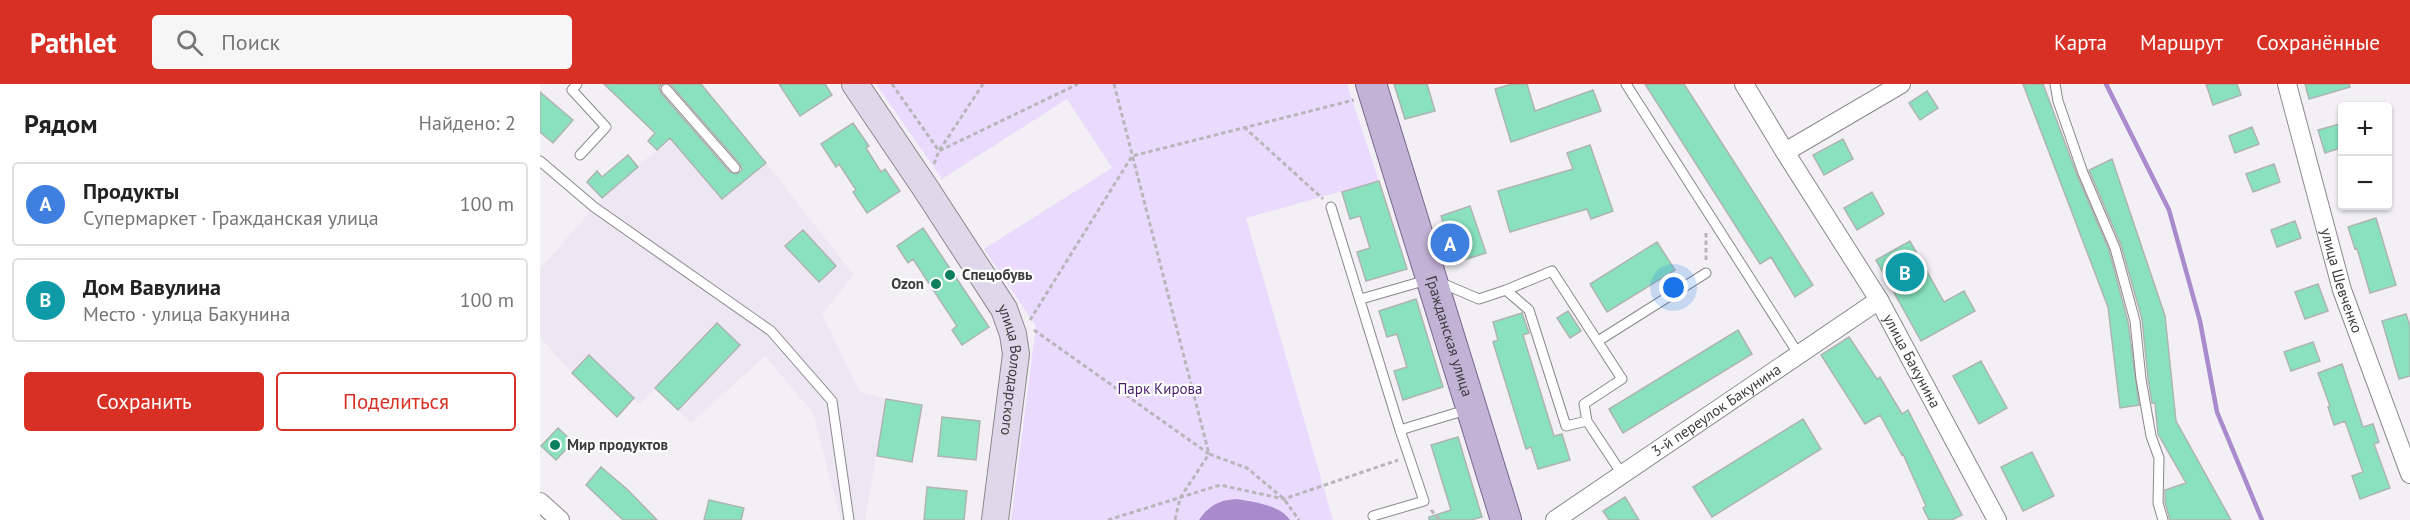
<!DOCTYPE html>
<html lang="ru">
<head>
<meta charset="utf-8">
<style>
  :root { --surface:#fff; --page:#f6f6f6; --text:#222; --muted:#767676; --line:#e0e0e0; --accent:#d93025 }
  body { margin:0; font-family:"PT Sans",sans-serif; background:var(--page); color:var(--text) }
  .controls { position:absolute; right:18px; top:18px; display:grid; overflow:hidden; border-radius:6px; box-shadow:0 2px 4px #0004 }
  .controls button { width:54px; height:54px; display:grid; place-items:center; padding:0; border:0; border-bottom:2px solid var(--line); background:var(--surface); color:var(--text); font:30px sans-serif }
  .you { position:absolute; left:1134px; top:204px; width:21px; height:21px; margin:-15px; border:4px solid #fff; border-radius:50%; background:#1a73e8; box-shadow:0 0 0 9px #1a73e833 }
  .badge { display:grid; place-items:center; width:39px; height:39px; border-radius:50%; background:var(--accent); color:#fff; font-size:20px; font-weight:700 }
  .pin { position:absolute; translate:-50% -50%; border:3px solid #fff; box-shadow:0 2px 6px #0006 }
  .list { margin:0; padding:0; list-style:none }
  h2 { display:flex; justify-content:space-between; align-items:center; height:78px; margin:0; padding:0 24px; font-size:26px }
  h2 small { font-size:20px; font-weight:400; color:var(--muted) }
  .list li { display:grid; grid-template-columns:39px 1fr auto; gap:18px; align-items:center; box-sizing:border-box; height:84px; margin:0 12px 12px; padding:0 12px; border:2px solid var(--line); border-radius:6px }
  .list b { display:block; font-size:22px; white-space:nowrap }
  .list p { margin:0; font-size:20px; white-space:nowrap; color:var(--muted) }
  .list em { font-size:20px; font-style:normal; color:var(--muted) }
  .actions { display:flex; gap:12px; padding:18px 24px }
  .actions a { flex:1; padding:14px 0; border:2px solid var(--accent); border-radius:6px; text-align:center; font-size:21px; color:var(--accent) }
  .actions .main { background:var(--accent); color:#fff }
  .icon { flex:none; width:33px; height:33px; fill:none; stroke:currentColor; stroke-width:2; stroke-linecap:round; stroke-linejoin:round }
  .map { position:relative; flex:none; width:1870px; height:436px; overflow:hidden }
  header { display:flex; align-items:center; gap:36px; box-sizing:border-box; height:84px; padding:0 30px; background:var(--accent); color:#fff }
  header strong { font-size:28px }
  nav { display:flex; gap:33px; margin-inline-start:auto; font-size:21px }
  .search { width:420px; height:54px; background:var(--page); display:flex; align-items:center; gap:15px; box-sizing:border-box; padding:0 21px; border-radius:6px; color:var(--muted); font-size:22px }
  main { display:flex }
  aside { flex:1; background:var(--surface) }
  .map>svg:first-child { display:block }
</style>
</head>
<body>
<header>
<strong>Pathlet</strong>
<div class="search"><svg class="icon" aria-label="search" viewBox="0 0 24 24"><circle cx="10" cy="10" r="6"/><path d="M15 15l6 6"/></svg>Поиск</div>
<nav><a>Карта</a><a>Маршрут</a><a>Сохранённые</a></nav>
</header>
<main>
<aside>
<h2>Рядом<small>Найдено: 2</small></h2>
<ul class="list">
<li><span class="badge" style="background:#3f7fe0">A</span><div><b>Продукты</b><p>Супермаркет · Гражданская улица</p></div><em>100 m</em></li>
<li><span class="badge" style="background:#0f9aa8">B</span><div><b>Дом Вавулина</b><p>Место · улица Бакунина</p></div><em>100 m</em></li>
</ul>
<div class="actions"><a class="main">Сохранить</a><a>Поделиться</a></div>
</aside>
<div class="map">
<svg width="1870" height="436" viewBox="0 0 1870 436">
  <rect width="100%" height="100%" fill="#f2f0f5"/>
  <path fill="#ede7f4" d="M130,54L182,115L226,79L314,191L282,230L320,308L346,315L325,436H301L273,329L225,272L151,339L115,304L100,320L94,315L77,333L29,286L0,253V185L62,114Z"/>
  <path fill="#eadbfe" d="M336,0H807L839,97L706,134L793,436H471L496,242L444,165L572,84L527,15L402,95Z"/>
  <path fill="#a88acd" d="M697,415C714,418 740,421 750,436H659C669,421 680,416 697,415Z"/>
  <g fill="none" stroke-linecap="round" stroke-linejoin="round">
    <path stroke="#a88acd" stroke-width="4.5" d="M1566,0L1629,126L1660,237L1677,328L1722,436"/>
  </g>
  <path fill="#89e2bd" stroke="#aeb4b1" stroke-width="1.5" d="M64,0H122L119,3L121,9L190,88L197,90L202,86L200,80L130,0H161L226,79L182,115L130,54L117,66L108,57L115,49Z
    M239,0H285L292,11L260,32Z
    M854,0H887L895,27L865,35Z
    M972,0H987L995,27L1053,6L1061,27L971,58L955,5Z
    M1105,0H1144L1273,201L1255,213L1231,173L1220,180Z
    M1483,0H1503L1537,91L1569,166L1588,238L1599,321L1580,324L1568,223Z
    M1666,0H1697L1701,11L1673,21Z
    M1765,0H1809L1810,3L1769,15Z
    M1387,7L1398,24L1380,36L1369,19Z
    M0,8L33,36L13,59L0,48Z
    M313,39L329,62L326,64L341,88L345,85L360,107L327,129L313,108L316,106L299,80L296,83L281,60Z
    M1803,39V63L1785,69L1778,46Z
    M1712,43L1719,60L1695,69L1689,52Z
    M1303,55L1313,75L1284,91L1273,71Z
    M1050,61L1073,127L1051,135L1047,125L970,148L958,107L1033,85L1027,69Z
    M88,71L98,83L62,114L47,98L57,87L62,93Z
    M1572,75L1625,232L1636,337L1691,436H1630L1625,418V406L1646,399L1618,350L1615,319H1612L1608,294L1602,235L1581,161L1549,86Z
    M1734,80L1740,98L1713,108L1706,90Z
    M839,97L867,185L826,197L817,168L830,164L820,132L810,135L802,108Z
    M1332,108L1344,130L1317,146L1304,124Z
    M930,122L946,169L917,178L901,132Z
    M1836,134L1856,201L1830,209L1817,164L1815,165L1808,143Z
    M1755,137L1761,154L1737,163L1731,146Z
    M383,144L449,243L422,261L412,246L417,242L373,175L368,179L357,162Z
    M263,146L296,182L279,198L245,162Z
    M1370,157L1404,218L1424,207L1435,227L1381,257L1336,176Z
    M1117,158L1135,186L1067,228L1050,200Z
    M1778,200L1788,227L1765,235L1755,208Z
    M876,215L903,303L863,316L854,287L867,283L857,250L847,253L839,227Z
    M1028,227L1041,247L1030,254L1017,234Z
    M982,229L989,249L983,251L1014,352L1022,350L1030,376L998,385L991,363L986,365L953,258L958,256L953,238Z
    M1866,230L1870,242V292L1859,295L1842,237Z
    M177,239L200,261L138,326L115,304Z
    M1198,246L1212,270L1083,349L1069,325Z
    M1309,253L1337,295L1340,293L1362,330L1368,326L1422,431L1412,436H1389L1383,424L1386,422L1363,370L1362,371L1340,331L1325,340L1281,271Z
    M1773,258L1780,277L1751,287L1744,268Z
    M49,271L94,314L77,333L32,289Z
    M1441,277L1467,324L1439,340L1413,292Z
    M1802,280L1823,343L1833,340L1839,358L1834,360L1850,404L1820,415L1812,392L1823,388L1805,337L1794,341L1788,323L1790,322L1778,289Z
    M346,315L382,321L372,378L337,372Z
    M402,333L440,337L436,376L398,372Z
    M1263,335L1281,365L1172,433L1153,403Z
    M18,344L33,358L16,376L1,362Z
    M918,353L942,433L931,436H889V433L911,426L891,361Z
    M1492,368L1514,412L1483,427L1461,383Z
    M61,383L88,406L117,436H83L46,401Z
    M387,403L427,407L424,436H384Z
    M1085,413L1099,436H1069L1063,427Z
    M169,416L204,424L201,436H164Z"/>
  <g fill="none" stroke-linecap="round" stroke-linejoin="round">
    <g stroke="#8a888d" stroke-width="11">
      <path id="lane" d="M37,0L32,6L66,43L40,71
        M1086,0L1259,271
        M1515,0L1518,17L1543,89L1575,164L1595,237L1601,295L1611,352L1619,374L1618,419L1623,436
        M126,5L195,84
        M0,77L54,123L231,247L292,317L309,436
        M791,123L860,346L884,417L833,432
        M899,198L939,215L966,206L989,226L1026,342L1047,337L1082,390
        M966,206L1012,187L1082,295L1044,320L1047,337
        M821,215L887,196
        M1058,257L1166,189
        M860,346L926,326"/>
    </g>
    <g stroke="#8a888d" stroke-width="20">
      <g id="street">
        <path id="s1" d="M1204,0L1245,68L1339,216L1457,436"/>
        <path id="s2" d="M1747,0L1802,206L1870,390"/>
        <path d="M1245,68L1361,0"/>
        <path d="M0,418L20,436"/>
        <path id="s3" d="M1015,436L1339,216"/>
      </g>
    </g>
    <g stroke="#8a888d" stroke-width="28">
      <g id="secondary">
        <path id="s4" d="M315,0L386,105L464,225L473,250L476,270L455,436"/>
      </g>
    </g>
    <g stroke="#79678f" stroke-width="32">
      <g id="primary">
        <path id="s5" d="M831,0L966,436"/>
      </g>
    </g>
    <path stroke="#b8b6ba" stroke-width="3" stroke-dasharray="4.5 3" stroke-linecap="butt" d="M352,0L399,67L538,0
      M574,0L669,370L707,384L744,415L759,436
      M704,43L783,115
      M394,80L399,67L443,0
      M1166,149V179
      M490,236L592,72L814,16
      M494,246L669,370L640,414L635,436
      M891,426L900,436
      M568,436L680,401L744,415L858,376"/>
    <use href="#lane" stroke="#fff" stroke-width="9"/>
    <use href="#street" stroke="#fff" stroke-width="18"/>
    <use href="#secondary" stroke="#e0d8ea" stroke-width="26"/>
    <use href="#primary" stroke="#c2b2d6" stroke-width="30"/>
  </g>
  <g fill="#0c805d" stroke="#fefefe" stroke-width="2">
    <circle cx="410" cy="191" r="6"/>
    <circle cx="396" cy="200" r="6"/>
    <circle cx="15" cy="361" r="6"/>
  </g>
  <g text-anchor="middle" stroke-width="4.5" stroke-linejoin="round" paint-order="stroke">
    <g font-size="15" font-weight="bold" fill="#3d3c3e" stroke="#fefefe" text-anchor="start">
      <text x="422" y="196">Спецобувь</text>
      <text x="384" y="205" text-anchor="end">Ozon</text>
      <text x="27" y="366">Мир продуктов</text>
    </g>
    <g font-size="15" fill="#3d3c3e" stroke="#fefefe">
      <text dy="5" stroke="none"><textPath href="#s2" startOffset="204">улица Шевченко</textPath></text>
      <text dy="5" stroke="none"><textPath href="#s5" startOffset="264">Гражданская улица</textPath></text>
      <text dy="5" stroke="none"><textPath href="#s1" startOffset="324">улица Бакунина</textPath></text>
      <text dy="5" stroke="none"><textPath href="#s4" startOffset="332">улица Володарского</textPath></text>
      <text dy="5" stroke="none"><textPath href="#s3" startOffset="195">3-й переулок Бакунина</textPath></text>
    </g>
    <g font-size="15" fill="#491f6e" stroke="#fefefe">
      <text x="620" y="310">Парк Кирова</text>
    </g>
  </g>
</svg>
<div class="controls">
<button>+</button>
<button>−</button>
</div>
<div class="you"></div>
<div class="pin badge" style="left:910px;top:159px;background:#3f7fe0">A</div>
<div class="pin badge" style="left:1365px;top:188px;background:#0f9aa8">B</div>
</div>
</main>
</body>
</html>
